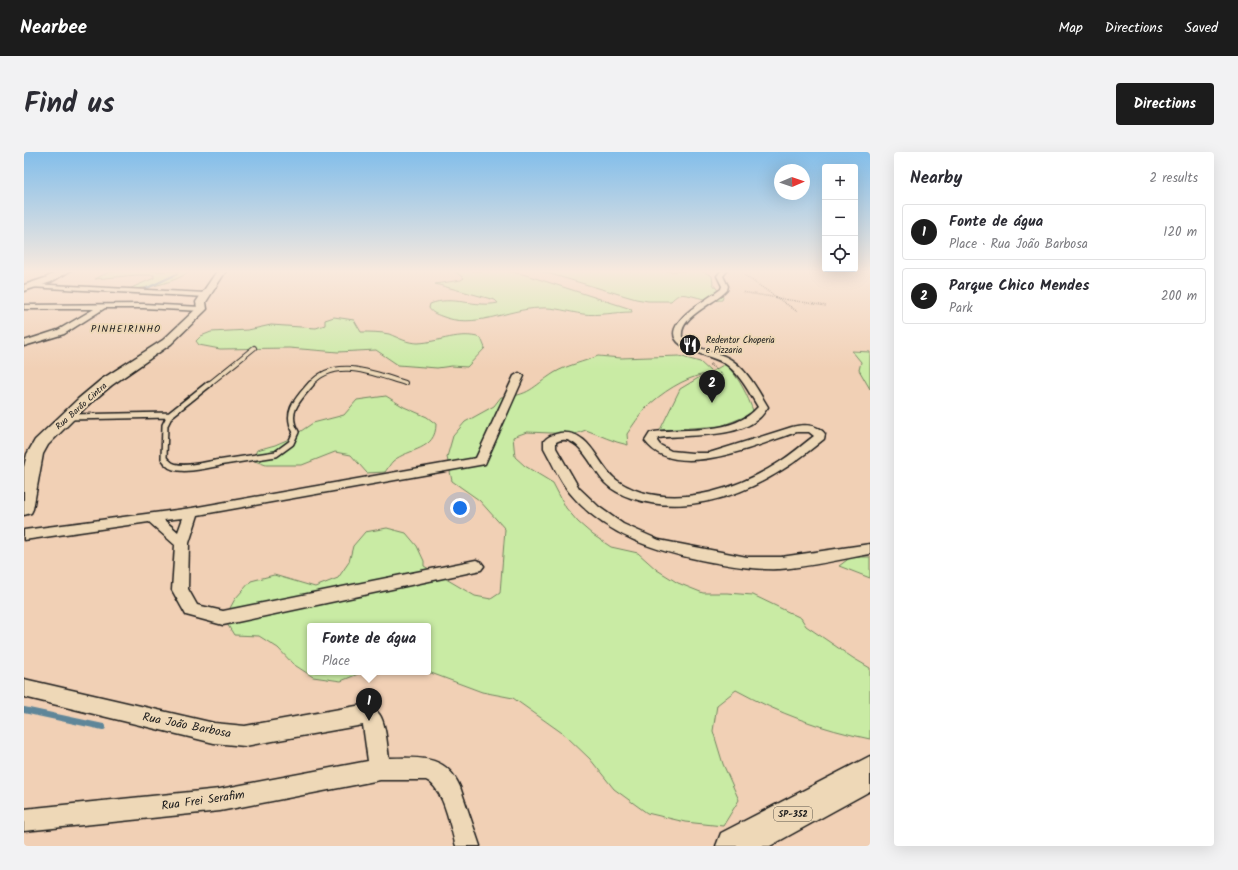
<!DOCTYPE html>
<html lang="en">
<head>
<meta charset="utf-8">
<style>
  :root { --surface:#fff; --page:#f2f2f3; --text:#2b2b33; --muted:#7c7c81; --line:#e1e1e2; --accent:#1c1c1c }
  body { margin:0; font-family:Kalam,sans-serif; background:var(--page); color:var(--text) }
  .controls { position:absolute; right:12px; top:12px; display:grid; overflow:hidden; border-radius:4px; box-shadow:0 4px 16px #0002 }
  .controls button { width:36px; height:36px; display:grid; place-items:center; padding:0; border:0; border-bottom:1px solid var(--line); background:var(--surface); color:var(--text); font:20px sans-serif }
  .compass { position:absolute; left:750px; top:12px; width:36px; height:36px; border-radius:50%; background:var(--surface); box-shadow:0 4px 16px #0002; rotate:88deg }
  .you { position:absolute; left:436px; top:356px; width:14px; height:14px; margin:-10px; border:3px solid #fff; border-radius:50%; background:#1a73e8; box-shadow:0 0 0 6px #1a73e833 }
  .badge { display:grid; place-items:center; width:26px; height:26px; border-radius:50%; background:var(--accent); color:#fff; font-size:13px; font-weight:700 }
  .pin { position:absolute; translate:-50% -33px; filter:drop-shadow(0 1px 2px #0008) }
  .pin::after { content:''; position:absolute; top:21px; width:14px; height:12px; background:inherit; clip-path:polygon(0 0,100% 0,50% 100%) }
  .popup { position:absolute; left:283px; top:471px; width:124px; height:52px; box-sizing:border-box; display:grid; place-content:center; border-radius:4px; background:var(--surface); filter:drop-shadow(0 1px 3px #0005); font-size:13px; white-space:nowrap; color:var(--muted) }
  .popup b { font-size:15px; color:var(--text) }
  .popup::after { content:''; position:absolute; left:50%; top:100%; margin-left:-8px; border:8px solid transparent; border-top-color:var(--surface) }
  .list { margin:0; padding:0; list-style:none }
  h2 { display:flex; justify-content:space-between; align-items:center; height:52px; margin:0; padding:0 16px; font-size:17px }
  h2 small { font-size:13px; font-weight:400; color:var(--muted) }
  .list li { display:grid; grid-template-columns:26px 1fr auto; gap:12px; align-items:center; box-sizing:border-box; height:56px; margin:0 8px 8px; padding:0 8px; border:1px solid var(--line); border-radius:4px }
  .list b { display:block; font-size:15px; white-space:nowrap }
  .list p { margin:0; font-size:13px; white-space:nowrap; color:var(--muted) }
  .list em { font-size:13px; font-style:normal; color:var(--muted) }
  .icon { flex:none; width:22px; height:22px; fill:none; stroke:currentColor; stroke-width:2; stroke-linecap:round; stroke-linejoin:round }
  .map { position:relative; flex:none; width:846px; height:694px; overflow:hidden; border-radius:4px }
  header { display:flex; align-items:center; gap:24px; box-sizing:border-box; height:56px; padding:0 20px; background:var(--accent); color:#fff }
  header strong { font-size:19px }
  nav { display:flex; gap:22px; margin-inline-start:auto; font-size:14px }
  .intro { display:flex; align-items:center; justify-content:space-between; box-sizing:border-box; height:96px; padding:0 24px }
  h1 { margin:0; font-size:28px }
  .button { padding:10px 18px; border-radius:4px; background:var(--accent); color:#fff; font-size:14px; font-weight:700 }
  main { display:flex; gap:24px; padding:0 24px }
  aside { flex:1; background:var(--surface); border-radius:4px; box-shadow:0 4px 16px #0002 }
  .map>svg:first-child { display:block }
</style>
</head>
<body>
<header>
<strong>Nearbee</strong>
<nav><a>Map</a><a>Directions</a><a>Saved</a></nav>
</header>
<div class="intro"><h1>Find us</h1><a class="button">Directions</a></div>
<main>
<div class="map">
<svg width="846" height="694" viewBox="0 0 846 694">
  <rect width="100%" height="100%" fill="#f1d0b5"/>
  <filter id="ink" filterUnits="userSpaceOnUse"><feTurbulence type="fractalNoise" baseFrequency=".025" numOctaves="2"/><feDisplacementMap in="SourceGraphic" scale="8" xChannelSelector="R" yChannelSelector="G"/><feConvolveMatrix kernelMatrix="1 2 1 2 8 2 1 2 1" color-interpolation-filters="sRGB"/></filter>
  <g filter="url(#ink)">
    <path fill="#c9eba4" stroke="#728460" d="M94,119H166C153,130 122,137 105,137L130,126V123H112L71,127L83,121Z
      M430,119H485L502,123L607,157L608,160C592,160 574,164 559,162C544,160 531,155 516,156C482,157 451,178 417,164C412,162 408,161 405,156L406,152C428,143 452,156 474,151L471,148L411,132L437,128L440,126Z
      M516,119H678L688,124L689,132L699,145L698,148C683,151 664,140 655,143C652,144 649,147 647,149H624L612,147Z
      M310,165L330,168L337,180C346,180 356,180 365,182C375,186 383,191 394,191C416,190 435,179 457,186L461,196L443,215L428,214L413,216L374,213L352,198L314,200L265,196L196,197L175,193L172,189L177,184L187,180L224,178L247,173L292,176L301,173V168Z
      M828,199L846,200V237L835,218L837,210Z
      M574,204L597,206L655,204L676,210L687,220L701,212C716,226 723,243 730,261L697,274L636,278L656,237L681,222C660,226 637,241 622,256C615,264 609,273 603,282L604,293C589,290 576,283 562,278L551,282L503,280L489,285L491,305L501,314L529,331L542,356L554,370L569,383L587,395L614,401L633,418L654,431L679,441H703L729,443L777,466L782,474L829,506L846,516V587C797,577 756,562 712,538L693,553L689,579L699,612L715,648L699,674L661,670L623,661L590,637L566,607L541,583L489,546L458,540L407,521L396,520H404V474H286V520H339L317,529L289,525L269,512L254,496L235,484L210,483L200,467L211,447L227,429L250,423L291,435L314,426L325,410L329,394L341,380L363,376L382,381L393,394L400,409V414L451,444L467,447L476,441L481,377L455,348L428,329L423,305L429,284L441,270L470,254L477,245C506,244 508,235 530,221C543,213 560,210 574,204Z
      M362,244L380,255L403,265L412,272C412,299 385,296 369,309C366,312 364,316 361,320L343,321L327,303L311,300L278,313H242L228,308L233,298L251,293L265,287L289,271L320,263L333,248Z
      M827,405H846V426L815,414Z"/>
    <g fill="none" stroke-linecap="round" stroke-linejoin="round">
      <path stroke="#5f8699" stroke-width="2" d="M119,138L153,122"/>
      <path stroke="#5f8699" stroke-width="6" d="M0,558L79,575"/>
      <g stroke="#1c1c1c" stroke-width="6">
        <path id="lane-far2" d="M184,233L230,196
          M286,233C311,203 350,222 381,231"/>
      </g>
      <g stroke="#1c1c1c" stroke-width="8">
        <path id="lane-far1" d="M45,265L146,263
          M145,312L140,306L141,273L146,263L185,232
          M187,312L252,302L267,291L272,280C260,260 274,247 287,232"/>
      </g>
      <g stroke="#1c1c1c" stroke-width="9">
        <path id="lane" d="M144,311C153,321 182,313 194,311"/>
      </g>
      <g stroke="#1c1c1c" stroke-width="3">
        <path id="street" d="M14,119H40L42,121L39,123Z
          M697,119H703L699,124L704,134L703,138C691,152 655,164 658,185C669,197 686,198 700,204C721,213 733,237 744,255C741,259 738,264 734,267C710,287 664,282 634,286L633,289L636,293L647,299L668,301H685L768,275C779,272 794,272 801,282L800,287C786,298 773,309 758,318C714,346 658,363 607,346C598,343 588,338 581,331C569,319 554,278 532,290V296L555,336L575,355L599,372L635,388L723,405H757L846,392V402C818,407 784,415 756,417C732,418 710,414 687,410C634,400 581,384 546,341C535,328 528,310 520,296V289C524,284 531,282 536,281C566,278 572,310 590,326C597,332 608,337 617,340C663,353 715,336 754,311C767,303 778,293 790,284L785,280H773C735,292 651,331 621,289L626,281L630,280C663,276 710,283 734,255C725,240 717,224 703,213C690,202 635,198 654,171C664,156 683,148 697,137L698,134L693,124Z
          M8,132L182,141L185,143L182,145L6,135V133Z
          M119,152L178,155L182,157L178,159L119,156H81L40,182L0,194V189L34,178L70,157H0V153Z
          M495,221L500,224L461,312L174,363L165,391L164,437L173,453L199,459L452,408L457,410L460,414L457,418L199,473L162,463L148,438L151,393L125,370L0,388V378L168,356L452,306L490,224ZM159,366L154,380L140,368Z
          M0,527L190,571L221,574L338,553C344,554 351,556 355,562C362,571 363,594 365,606C395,606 422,602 436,635L456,694H432C426,675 420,636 402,628H356L196,659L0,679V657L196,637L344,609L339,573L221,594L190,591L0,545Z"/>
      </g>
      <g stroke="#1c1c1c" stroke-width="3">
        <path id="secondary" d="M35,119H46L27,130L0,139V133L21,126Z
          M193,119H202L182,150L183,157L181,159L147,192L88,233L64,253L24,293L19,302L9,357L7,361L0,363V315L3,302L11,288L54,247L78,227L139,188L173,156L172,150Z"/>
      </g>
      <g stroke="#1c1c1c" stroke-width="3">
        <path id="primary" d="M846,604V639L746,694H692L697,681Z"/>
      </g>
      <path stroke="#1c1c1c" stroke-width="1.5" stroke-dasharray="0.5 1.5" stroke-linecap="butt" d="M720,123L774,160
        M718,140L802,154
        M688,212L686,213L696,220L698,224L689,229L696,233"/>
      <path stroke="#1c1c1c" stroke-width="2" stroke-dasharray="1 2.5" stroke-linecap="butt" d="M692,237L699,234L694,232"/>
      <use href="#lane-far2" stroke="#eed8b7" stroke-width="4"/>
      <use href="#lane-far1" stroke="#eed8b7" stroke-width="5"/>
      <use href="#lane" stroke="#eed8b7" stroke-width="6"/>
      <use href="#street" fill="#eed8b7" fill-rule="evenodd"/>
      <use href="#secondary" fill="#eed8b7" fill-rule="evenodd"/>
      <use href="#primary" fill="#eed8b7" fill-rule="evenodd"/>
    </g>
  </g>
  <linearGradient id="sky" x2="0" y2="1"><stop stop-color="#83beea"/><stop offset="0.55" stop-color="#f9eade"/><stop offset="1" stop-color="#f9eade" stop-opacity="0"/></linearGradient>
  <rect width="846" height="217" fill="url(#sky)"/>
  <defs>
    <g id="restaurant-disc" transform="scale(1.15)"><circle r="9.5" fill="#1c1c1c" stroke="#eed8b7"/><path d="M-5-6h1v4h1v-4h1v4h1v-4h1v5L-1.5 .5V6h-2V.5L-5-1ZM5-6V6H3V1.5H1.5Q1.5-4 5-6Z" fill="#fff"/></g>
  </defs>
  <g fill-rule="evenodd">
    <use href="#restaurant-disc" x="666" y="193"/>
  </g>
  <g text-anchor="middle" stroke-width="4" stroke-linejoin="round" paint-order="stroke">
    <g font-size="9" fill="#1c1c1c" stroke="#eed8b7" text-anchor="start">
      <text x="682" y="191">Redentor Choperia<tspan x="682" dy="10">e Pizzaria</tspan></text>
    </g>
    <g font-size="9" fill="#1c1c1c" stroke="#eed8b7">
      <text transform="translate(57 254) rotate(-42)" y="3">Rua Barão Cintra</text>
    </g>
    <rect fill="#eed8b7" stroke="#5b544a" stroke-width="1" x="750" y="655" width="38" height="14" rx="3"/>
    <g font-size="9" font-weight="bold" fill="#1c1c1c">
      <text x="769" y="665">SP-352</text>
    </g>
    <g font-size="10" letter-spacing="1" fill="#1c1c1c" stroke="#eed8b7">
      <text x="102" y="180">PINHEIRINHO</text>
    </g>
    <g font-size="12" fill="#1c1c1c" stroke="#eed8b7">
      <text transform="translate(163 573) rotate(11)" y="4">Rua João Barbosa</text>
      <text transform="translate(179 648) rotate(-8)" y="4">Rua Frei Serafim</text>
    </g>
  </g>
</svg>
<div class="controls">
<button>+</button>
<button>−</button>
<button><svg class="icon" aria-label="locate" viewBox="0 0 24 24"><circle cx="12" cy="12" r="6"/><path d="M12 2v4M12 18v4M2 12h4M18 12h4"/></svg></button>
</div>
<svg class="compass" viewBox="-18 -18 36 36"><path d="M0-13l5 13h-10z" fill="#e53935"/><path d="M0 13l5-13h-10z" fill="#7c7c81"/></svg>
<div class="you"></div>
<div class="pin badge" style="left:345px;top:569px">1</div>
<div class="popup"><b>Fonte de água</b>Place</div>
<div class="pin badge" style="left:688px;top:251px">2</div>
</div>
<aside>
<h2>Nearby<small>2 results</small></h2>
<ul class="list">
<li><span class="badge">1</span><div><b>Fonte de água</b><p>Place · Rua João Barbosa</p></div><em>120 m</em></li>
<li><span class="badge">2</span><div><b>Parque Chico Mendes</b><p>Park</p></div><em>200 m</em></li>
</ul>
</aside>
</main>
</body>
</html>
